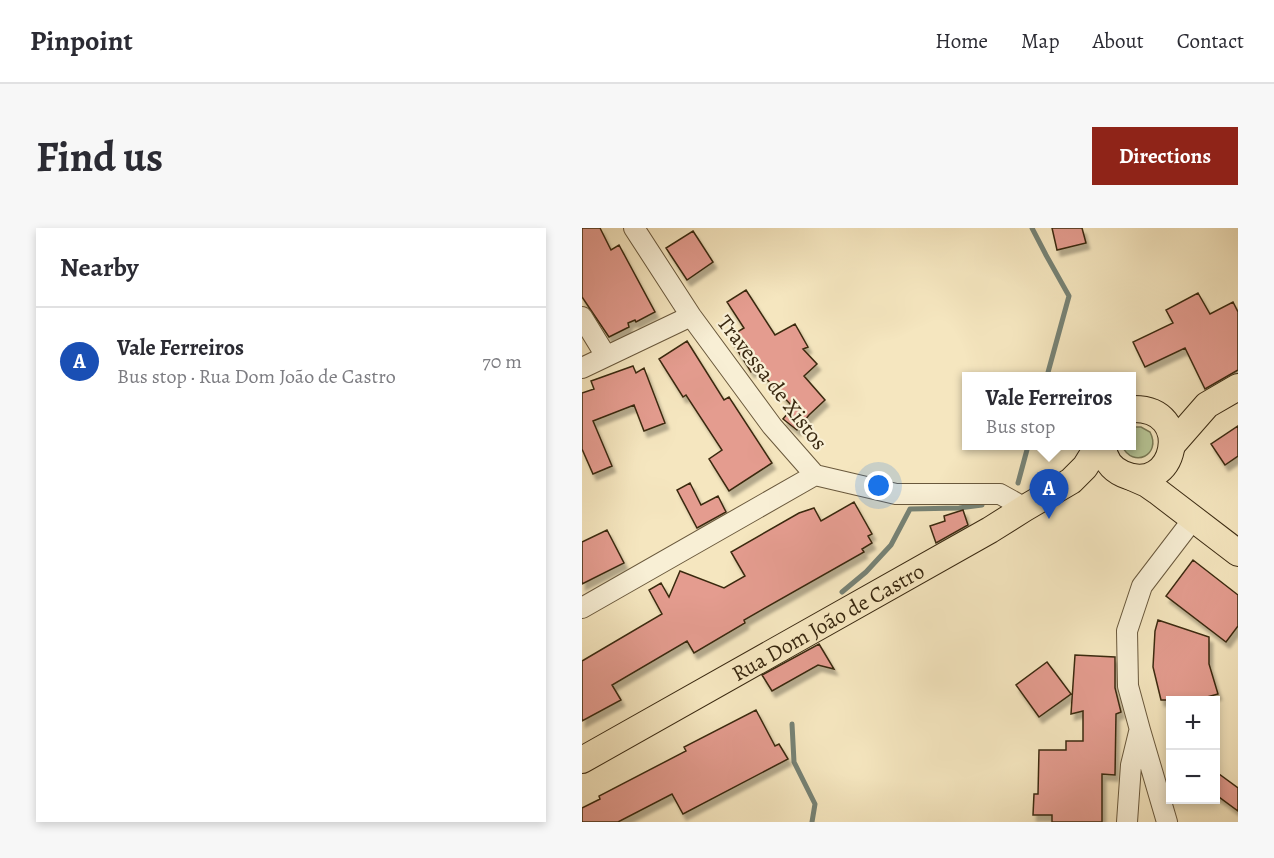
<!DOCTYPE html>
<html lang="en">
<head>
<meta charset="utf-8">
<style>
  :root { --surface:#fff; --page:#f7f7f7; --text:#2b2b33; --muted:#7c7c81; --line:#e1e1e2; --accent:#8f2418 }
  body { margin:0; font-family:Alegreya,serif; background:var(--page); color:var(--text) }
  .controls { position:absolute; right:18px; bottom:18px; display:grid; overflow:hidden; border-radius:0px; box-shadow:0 3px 9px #0003 }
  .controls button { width:54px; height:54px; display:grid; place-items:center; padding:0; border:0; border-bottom:2px solid var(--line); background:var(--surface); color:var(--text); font:30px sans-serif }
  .you { position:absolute; left:297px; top:258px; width:21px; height:21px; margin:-15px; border:4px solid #fff; border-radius:50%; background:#1a73e8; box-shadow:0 0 0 9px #1a73e833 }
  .badge { display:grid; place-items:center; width:39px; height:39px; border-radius:50%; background:var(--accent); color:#fff; font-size:20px; font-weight:700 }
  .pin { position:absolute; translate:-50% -50px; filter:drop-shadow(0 2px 3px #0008) }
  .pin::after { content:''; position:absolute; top:32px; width:21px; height:18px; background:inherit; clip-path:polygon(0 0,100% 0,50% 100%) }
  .popup { position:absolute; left:380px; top:144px; width:174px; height:78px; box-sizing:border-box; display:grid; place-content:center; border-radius:0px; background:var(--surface); filter:drop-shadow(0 2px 4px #0005); font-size:20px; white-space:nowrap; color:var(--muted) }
  .popup b { font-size:22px; color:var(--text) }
  .popup::after { content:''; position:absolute; left:50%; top:100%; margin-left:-12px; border:12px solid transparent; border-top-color:var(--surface) }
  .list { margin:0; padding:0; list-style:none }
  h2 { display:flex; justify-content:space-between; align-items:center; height:78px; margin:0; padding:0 24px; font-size:26px }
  h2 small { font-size:20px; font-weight:400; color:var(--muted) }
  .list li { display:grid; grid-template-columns:39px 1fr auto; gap:18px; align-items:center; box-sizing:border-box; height:108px; padding:0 24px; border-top:2px solid var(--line) }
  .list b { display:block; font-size:22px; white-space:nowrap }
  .list p { margin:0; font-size:20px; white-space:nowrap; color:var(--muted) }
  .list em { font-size:20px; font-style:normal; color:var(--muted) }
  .map { position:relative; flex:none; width:656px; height:594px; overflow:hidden; border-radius:0px }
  header { display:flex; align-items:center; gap:36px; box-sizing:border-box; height:84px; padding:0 30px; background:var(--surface); border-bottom:2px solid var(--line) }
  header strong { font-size:28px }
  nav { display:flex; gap:33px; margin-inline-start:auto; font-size:21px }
  .intro { display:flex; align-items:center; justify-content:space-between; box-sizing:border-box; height:144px; padding:0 36px }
  h1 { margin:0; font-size:42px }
  .button { padding:15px 27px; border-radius:0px; background:var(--accent); color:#fff; font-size:21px; font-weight:700 }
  main { display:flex; gap:36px; padding:0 36px }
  aside { flex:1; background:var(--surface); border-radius:0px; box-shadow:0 3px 9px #0003 }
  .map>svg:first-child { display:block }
</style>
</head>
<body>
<header>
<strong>Pinpoint</strong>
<nav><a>Home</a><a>Map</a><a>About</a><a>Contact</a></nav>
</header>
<div class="intro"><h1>Find us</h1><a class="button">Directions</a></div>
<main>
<aside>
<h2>Nearby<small></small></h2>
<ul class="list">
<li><span class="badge" style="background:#1a4fb4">A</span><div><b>Vale Ferreiros</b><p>Bus stop · Rua Dom João de Castro</p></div><em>70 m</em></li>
</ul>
</aside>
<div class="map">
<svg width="656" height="594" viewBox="0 0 656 594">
  <defs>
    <filter id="shadow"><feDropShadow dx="3.5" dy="6" stdDeviation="1.5" flood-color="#0004"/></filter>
  </defs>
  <rect width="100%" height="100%" fill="#f5e6bf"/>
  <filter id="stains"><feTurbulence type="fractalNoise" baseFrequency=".00333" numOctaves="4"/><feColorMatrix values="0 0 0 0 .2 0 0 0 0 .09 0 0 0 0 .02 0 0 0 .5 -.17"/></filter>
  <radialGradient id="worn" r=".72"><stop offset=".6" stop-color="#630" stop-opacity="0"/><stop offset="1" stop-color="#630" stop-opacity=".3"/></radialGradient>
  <path fill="#b7c696" stroke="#787854" stroke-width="1.5" d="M554,199H559L568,204C580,227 551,241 540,218H550V200Z"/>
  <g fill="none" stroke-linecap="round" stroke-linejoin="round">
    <path stroke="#768275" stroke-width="5" d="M450,0L464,27L487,68L465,148
      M436,255L446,218
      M260,364L284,344L309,317L328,281L377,280L400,277
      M210,496L212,534L233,576L230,594"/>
  </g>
  <path fill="#e49c8f" stroke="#3a2911" stroke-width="1.5" filter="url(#shadow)" d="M0,0H18L29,22L37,17L73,84L54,94L53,92L46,95L47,99L27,109L0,69Z
    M470,0H500L504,15L475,22Z
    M111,3L131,34L105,52L84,20Z
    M164,62L193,107L213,96L226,119L221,121L235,136L222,148L243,172L227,187L215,202L201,191L211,179L174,140L169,144L147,109L162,100L145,74Z
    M616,65L628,86L651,74L656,84V142L623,161L603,120L563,139L551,114L591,95L584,82Z
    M105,113L142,172L147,169L190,235L147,263L127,231L140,222L104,167L101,169L77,131Z
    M51,138L54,145L62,140L83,195L62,203L52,177L11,193L30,238L11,246L0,221V165L12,161L9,153Z
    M656,198V228L643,237L629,216Z
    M108,255L119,277L136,268L144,284L115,300L95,262Z
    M272,274L290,306L286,308L290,315L280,321L282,324L162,392L163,395L112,425L105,413L30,457L39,472L0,493V433L80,386L67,362L79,355L87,369L98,343L142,360L163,348L149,324L217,285L232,280L239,293Z
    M381,282L386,297L354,315L348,298L363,293L362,288Z
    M25,302L42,335L0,356V314Z
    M611,332L656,367V398L644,414L584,368Z
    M576,392L627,409V436L636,466L614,472H579L571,439L573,403Z
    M237,416L252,441L236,437L190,463L180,447Z
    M493,427L533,429V460L539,484L534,486L533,547L520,546V594H470V587H451L452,566H456L457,522H484V513H501V483L489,486Z
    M465,434L489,466L457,489L434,457Z
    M174,482L193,518L197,516L206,531L101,586L90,566L36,594H0V580L18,571L17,568L104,523L102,519Z
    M633,543L656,560V583L633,566Z"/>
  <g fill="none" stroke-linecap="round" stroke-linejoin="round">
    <g stroke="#69583c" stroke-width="22">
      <path id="minor" d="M52,0L109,88L190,198L233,247L314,266H418L443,280
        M0,89L24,128
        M0,140L109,88
        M0,380L233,247
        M545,594L549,537L557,504
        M585,594L558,502L546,458L545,403L560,358L612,290"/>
    </g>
    <g stroke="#3a2911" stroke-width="28">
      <g id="major">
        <path d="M590,217L625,177L656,159"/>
        <path d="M521,218C522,230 529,241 541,246C593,269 614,179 550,181"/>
        <path d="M549,249L565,256L575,263L656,325"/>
        <path id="s1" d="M0,532L408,302L443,280L489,253L503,239L516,218"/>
      </g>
    </g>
    <use href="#minor" stroke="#f8efd5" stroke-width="20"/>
    <use href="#major" stroke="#f5e6bf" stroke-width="26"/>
  </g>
  <g text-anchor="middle" stroke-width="4.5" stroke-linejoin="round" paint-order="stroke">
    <g font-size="22" fill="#3a2911" stroke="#f8efd5">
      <text transform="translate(191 154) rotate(52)" y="8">Travessa de Xistos</text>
      <text dy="8" stroke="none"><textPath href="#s1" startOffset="282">Rua Dom João de Castro</textPath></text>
    </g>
  </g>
  <rect width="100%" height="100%" filter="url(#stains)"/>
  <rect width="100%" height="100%" fill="url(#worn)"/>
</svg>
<div class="controls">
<button>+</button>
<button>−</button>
</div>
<div class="you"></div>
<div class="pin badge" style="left:467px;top:291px;background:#1a4fb4">A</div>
<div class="popup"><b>Vale Ferreiros</b>Bus stop</div>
</div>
</main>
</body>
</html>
